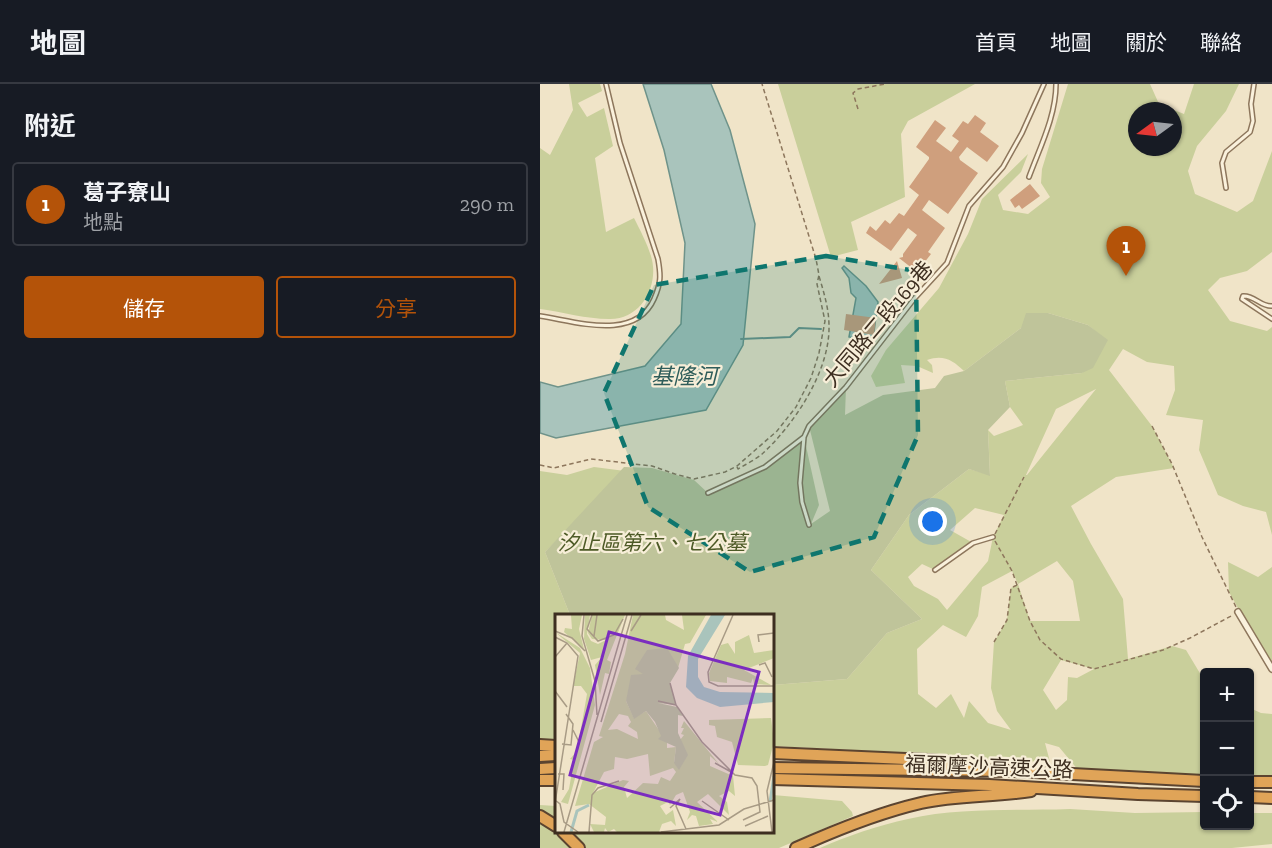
<!DOCTYPE html>
<html lang="zh-TW">
<head>
<meta charset="utf-8">
<style>
  :root { --surface:#171b24; --page:#242831; --text:#f1f3f6; --muted:#9ea1a6; --line:#363941; --accent:#b45309 }
  body { margin:0; font-family:"Zilla Slab","Noto Sans TC",serif; background:var(--page); color:var(--text) }
  .controls { position:absolute; right:18px; bottom:18px; display:grid; overflow:hidden; border-radius:6px; box-shadow:0 2px 4px #0004 }
  .controls button { width:54px; height:54px; display:grid; place-items:center; padding:0; border:0; border-bottom:2px solid var(--line); background:var(--surface); color:var(--text); font:30px sans-serif }
  .compass { position:absolute; left:588px; top:18px; width:54px; height:54px; border-radius:50%; background:var(--surface); box-shadow:0 2px 4px #0004; rotate:255deg }
  .you { position:absolute; left:393px; top:438px; width:21px; height:21px; margin:-15px; border:4px solid #fff; border-radius:50%; background:#1a73e8; box-shadow:0 0 0 9px #1a73e833 }
  .badge { display:grid; place-items:center; width:39px; height:39px; border-radius:50%; background:var(--accent); color:#fff; font-size:20px; font-weight:700 }
  .pin { position:absolute; translate:-50% -50px; filter:drop-shadow(0 2px 3px #0008) }
  .pin::after { content:''; position:absolute; top:32px; width:21px; height:18px; background:inherit; clip-path:polygon(0 0,100% 0,50% 100%) }
  .list { margin:0; padding:0; list-style:none }
  h2 { display:flex; justify-content:space-between; align-items:center; height:78px; margin:0; padding:0 24px; font-size:26px }
  h2 small { font-size:20px; font-weight:400; color:var(--muted) }
  .list li { display:grid; grid-template-columns:39px 1fr auto; gap:18px; align-items:center; box-sizing:border-box; height:84px; margin:0 12px 12px; padding:0 12px; border:2px solid var(--line); border-radius:6px }
  .list b { display:block; font-size:22px; white-space:nowrap }
  .list p { margin:0; font-size:20px; white-space:nowrap; color:var(--muted) }
  .list em { font-size:20px; font-style:normal; color:var(--muted) }
  .actions { display:flex; gap:12px; padding:18px 24px }
  .actions a { flex:1; padding:14px 0; border:2px solid var(--accent); border-radius:6px; text-align:center; font-size:21px; color:var(--accent) }
  .actions .main { background:var(--accent); color:#fff }
  .icon { flex:none; width:33px; height:33px; fill:none; stroke:currentColor; stroke-width:2; stroke-linecap:round; stroke-linejoin:round }
  .map { position:relative; flex:none; width:732px; height:764px; overflow:hidden }
  header { display:flex; align-items:center; gap:36px; box-sizing:border-box; height:84px; padding:0 30px; background:var(--surface); border-bottom:2px solid var(--line) }
  header strong { font-size:28px }
  nav { display:flex; gap:33px; margin-inline-start:auto; font-size:21px }
  main { display:flex }
  aside { flex:1; background:var(--surface) }
  .map>svg:first-child { display:block }
</style>
</head>
<body>
<header>
<strong>地圖</strong>
<nav><a>首頁</a><a>地圖</a><a>關於</a><a>聯絡</a></nav>
</header>
<main>
<aside>
<h2>附近<small></small></h2>
<ul class="list">
<li><span class="badge">1</span><div><b>葛子寮山</b><p>地點</p></div><em>290 m</em></li>
</ul>
<div class="actions"><a class="main">儲存</a><a>分享</a></div>
</aside>
<div class="map">
<svg width="732" height="764" viewBox="0 0 732 764">
  <rect width="100%" height="100%" fill="#f0e4c8"/>
  <path fill="#c9cf9b" fill-rule="evenodd" d="M29,0H60L62,7L38,19L47,33L64,24L73,62L55,74L66,148L94,134C100,146 107,159 111,172C120,201 101,236 69,235C46,235 23,228 0,225V64L10,71L33,26Z
    M238,0H435L368,37L361,50L365,113L311,138L318,166L291,173Z
    M528,0H610L619,20L644,30L654,0H699L686,27L657,62L648,87L655,110L697,128L713,117L732,67V168L707,187L680,194L668,206L690,237L727,247L732,243V451L726,428L703,422L678,411L659,366L663,336L626,331L635,306L634,282L607,278L583,265L569,286L612,342L634,384L576,393L531,422L551,460L583,515L588,575L632,562L646,566L664,596V695L544,693L519,663L505,659L510,678L407,675L389,670L233,662V601L307,595L347,549L382,535L331,486L369,431L429,385L450,391L448,346L454,352L483,341L470,323L465,297L542,289L567,257L548,241L508,229L481,244L424,287C413,276 403,270 387,276L392,281L393,289L377,282L361,281L365,299L336,303L331,292L346,266L399,204L428,150L442,115L488,70L481,88L458,111L463,126L488,130L510,113L501,99L502,85ZM597,27H633V63H597ZM556,305L487,391H486L516,325ZM435,424L464,431L453,453L448,477L407,526L398,515L374,502L368,493L382,480L395,486L433,459L410,446ZM517,477L533,497L540,537H490L478,500ZM472,487L478,500L471,504L467,536L454,558L451,604L457,627L471,646L448,639L429,617L424,634L411,610L396,624L378,610L377,565L403,541L426,553L438,532L442,503ZM521,576L554,585L537,594L528,593L527,616L516,626L503,606Z
    M54,383L85,387L5,468L30,531L16,532V669L0,670V387L27,391Z
    M688,478L718,493L732,483V585L689,508Z
    M710,624L721,629L732,630V696H710Z
    M233,711L302,717L312,728L313,732L239,764H0V721L16,722V748H232Z
    M530,725L595,729L664,728V742H710V729H732V760L692,764H280C307,752 339,741 368,735C421,723 477,727 530,725Z"/>
  <path fill="#bfc49a" d="M486,229H508L548,241L568,256L553,284L542,289L465,297L470,323L448,346L450,392L429,385L369,431L331,486L382,535L347,549L307,595L233,601L232,532L30,531L5,468L84,383L112,384L154,396L168,409L225,383L264,353L279,421L271,440L290,427L269,342L306,303L305,331L343,311L395,304L404,292L424,287L481,244Z"/>
  <path fill="#a9c4bc" stroke="#6f938a" stroke-width="1.5" d="M103,0H171L190,46L215,140L203,261L166,326L16,354L0,349V298L18,303L105,282L141,240L145,159L124,66Z
    M304,182L326,202L338,218L333,255L326,256L309,253L316,214L311,209L309,194L302,184Z"/>
  <g fill="none" stroke-linecap="round" stroke-linejoin="round">
    <path stroke="#6f938a" stroke-width="2" d="M201,255L250,253L259,244L281,245"/>
  </g>
  <path fill="#cf9f7d" d="M435,31L446,39L440,48L459,62L447,78L427,63L419,73L420,76L438,89L408,130L389,116L382,126L405,144L388,168L391,170L377,188L359,174L363,173V170L377,151L368,144L351,167L326,149L330,142L336,147L345,136L350,140L359,129L364,132L379,111L369,103L389,75V73L376,63L395,36L406,44L396,57L411,68L419,57L412,52L423,37L428,40Z
    M490,100L500,112L482,125L479,121L475,124L470,116Z
    M357,177L362,194L339,200Z
    M306,230L336,234L334,251L304,246Z"/>
  <g fill="none" stroke-linecap="round" stroke-linejoin="round">
    <g stroke="#8d765c" stroke-width="6">
      <path id="lane" d="M489,93C500,63 516,32 516,0
        M686,104L682,79L686,68L710,48L713,37L711,20L714,0
        M732,222C721,223 714,211 703,212L702,215L732,235
        M0,232C35,237 95,258 114,215C121,199 121,192 118,175L80,59L66,0
        M168,409L225,383L264,353
        M269,441L262,418L260,399L264,353L269,342L306,303L374,215L407,179L429,122L463,83L482,49L504,0
        M395,486L433,459L453,453"/>
    </g>
    <g stroke="#8d765c" stroke-width="8">
      <path id="street" d="M698,528L732,585"/>
    </g>
    <g stroke="#5b4430" stroke-width="14">
      <path id="highway" d="M0,661L16,662
        M232,669L388,676L419,679L431,684
        M0,672L16,671
        M232,684L474,687L664,697
        M0,685L16,684
        M232,695L449,701L598,710L664,712
        M0,696H16
        M710,698H732
        M710,713L732,714
        M0,732L16,742
        M23,748L39,764
        M256,764C296,746 338,729 381,719C418,711 455,713 491,707"/>
    </g>
    <path stroke="#8d765c" stroke-width="1.5" stroke-dasharray="4.5 3" stroke-linecap="butt" d="M318,25L313,9L318,5L345,0
      M277,174L285,172
      M612,342L632,380L662,453L696,523
      M0,381L14,384L51,375L112,382L135,390L154,395L185,388L197,382L237,347L256,323L271,294L279,269L285,237L277,200L279,191L276,175L222,0
      M197,383L198,385C206,380 215,376 222,370C254,341 290,287 289,242C289,225 284,209 279,192
      M455,450L484,393
      M455,457L472,487L490,537L500,556L521,575L554,585L623,566L650,554L693,531
      M454,558L467,536L471,504L477,501"/>
    <use href="#lane" stroke="#faf1dc" stroke-width="3"/>
    <use href="#street" stroke="#faf1dc" stroke-width="5"/>
    <use href="#highway" stroke="#e0a458" stroke-width="10"/>
  </g>
  <path fill="#0f766e" fill-opacity="0.2" stroke="#0f766e" stroke-width="4.5" stroke-dasharray="12 8" stroke-linejoin="round" d="M286,172L376,187L378,351L334,453L210,488L108,423L64,309L114,201Z"/>
  <g text-anchor="middle" stroke-width="4.5" stroke-linejoin="round" paint-order="stroke">
    <g font-size="21" fill="#3d2e20" stroke="#f7eed8">
      <text transform="translate(338 240) rotate(-50)" y="7">大同路二段169巷</text>
      <text transform="translate(449 683) rotate(2)" y="7">福爾摩沙高速公路</text>
    </g>
    <g font-size="21" font-style="italic" fill="#4d5a26" stroke="#f7eed8">
      <text x="112" y="466">汐止區第六、七公墓</text>
    </g>
    <g font-size="22" font-style="italic" fill="#2f5d5a" stroke="#f7eed8">
      <text x="144" y="300">基隆河</text>
    </g>
  </g>
  <g transform="translate(15 530)">
    <rect width="219" height="219" fill="#f0e4c8"/>
    <path d="M16,1H27L24,15L29,35L9,18L10,14L17,15ZM30,1H35L32,20L36,27L43,30L51,26L37,25L33,19L37,1H70L52,46L56,48L54,60L50,59L45,81L40,51L47,43L36,46L29,25ZM78,1H110L111,6L129,16L127,1H151L135,29L130,30L123,54L92,37L83,54L89,60L71,87L79,104L91,97L112,128V134L121,133L119,149L130,139L125,126L129,121L126,120L129,114H126L129,107L164,150L155,142V152L178,162L180,182L174,177L164,182L172,188L174,201L153,180L142,188L163,208L155,205L158,210L144,212L141,202L137,201L132,206L135,198L128,178L121,181L115,191L113,188L105,192L111,201L118,196L121,212L116,207L107,210L104,218H62L59,215L53,218L50,214L49,218H39L35,210L50,211L51,203L34,190L20,192L39,128L48,123L44,122L70,40ZM64,100L73,102L76,108L73,112L82,118L83,125L62,115L53,116ZM93,140L95,162L118,154L121,158L115,167L106,163L103,170L88,169L72,184L69,173L74,167L68,166L38,179L49,158L59,155L60,143L72,145ZM0,18L25,34L35,54L40,91L13,190L6,188L14,175L19,146L15,145L22,137L32,80L26,72H18L25,39ZM194,21L199,39L219,36V44L189,56L216,71L199,70L198,64L196,69L172,63V69L155,67L154,59L166,31L173,29L180,40V28ZM216,104L219,128L213,151L210,152L183,151L177,128L162,123L160,112L154,111V106Z" fill="#c9cf9b" fill-rule="evenodd"/>
    <path d="M112,34L124,54L115,69L121,91L103,89L122,93L128,102L123,101V119L133,141L124,156L119,149L121,133L103,125L106,122L100,108L91,97L79,105L71,87L76,61L88,60L80,55L92,36Z" fill="#bfc49a"/>
    <path d="M156,1H170L143,45V63L149,73L165,78L219,79V88L165,93L142,84L131,73L133,42Z" fill="#a9c4bc"/>
    <path fill="none" stroke="#a9c4bc" stroke-width="3" d="M215,188L219,162M16,218L22,197L34,191"/>
    <path fill="none" stroke="#a89b85" stroke-width="1.5" d="M29,1L27,22L40,67L42,101M37,1L32,15L43,27L59,21L68,5M178,1L153,58L154,68L163,72H219M0,17L17,24L30,37M76,17L86,1M39,22L42,1M0,23L12,29L23,42L0,189M204,28L203,21L219,19M0,43L12,29M204,51L210,49L217,63M115,69L121,91M0,77L12,93M103,87L121,91L147,128L180,161L197,164L202,172L205,198L188,206M46,108L77,1M18,116L24,128L22,137M7,130L16,131L18,110L11,100M160,149L178,159M3,160H9L8,176M0,186L5,190L9,208L23,218M147,187L174,206M115,194L125,185L121,192L131,215M190,212L213,202M9,218L72,1M34,218L37,181L43,174L64,167M106,218L164,211L189,195L219,186M217,218L212,177L219,148"/>
    <path fill="#7b2cbf" fill-opacity="0.15" stroke="#7b2cbf" stroke-width="3" d="M54,18L204,58L165,201L15,161Z"/>
    <rect width="219" height="219" fill="none" stroke="#3d2e20" stroke-width="3"/>
  </g>
</svg>
<div class="controls">
<button>+</button>
<button>−</button>
<button><svg class="icon" aria-label="locate" viewBox="0 0 24 24"><circle cx="12" cy="12" r="6"/><path d="M12 2v4M12 18v4M2 12h4M18 12h4"/></svg></button>
</div>
<svg class="compass" viewBox="-18 -18 36 36"><path d="M0-13l5 13h-10z" fill="#e53935"/><path d="M0 13l5-13h-10z" fill="#9ea1a6"/></svg>
<div class="you"></div>
<div class="pin badge" style="left:586px;top:192px">1</div>
</div>
</main>
</body>
</html>
